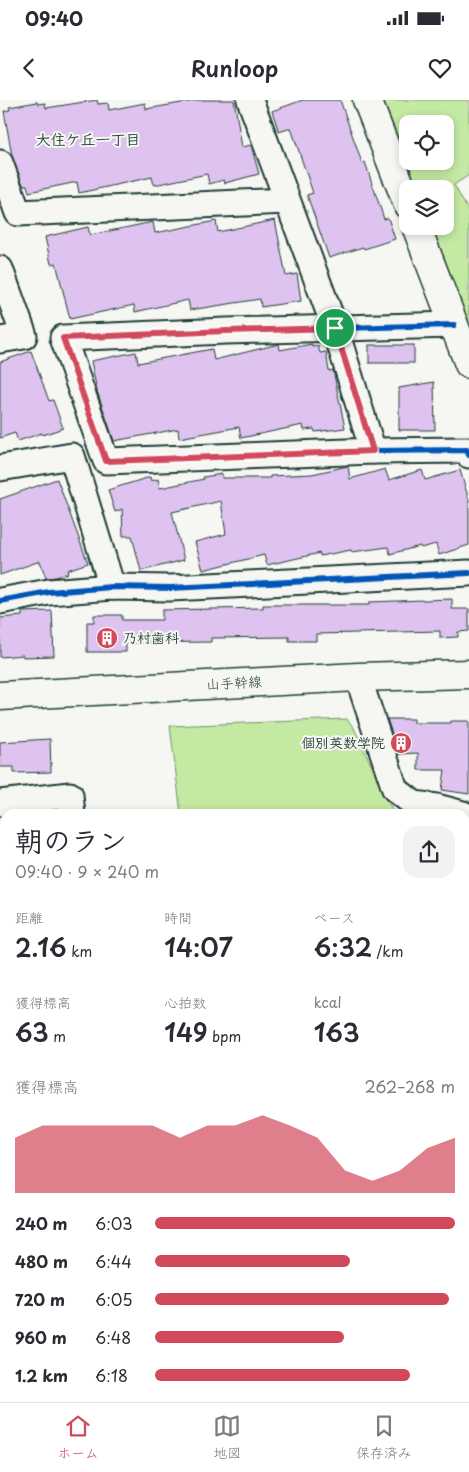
<!DOCTYPE html>
<html lang="ja">
<meta charset="utf-8">
<style>
:root{--surface:#fff;--page:#f2f2f3;--text:#2b2b33;--muted:#7c7c81;--line:#e1e1e2;--accent:#d1495b}
body{margin:0;font-family:"Playpen Sans","Klee One",sans-serif;background:var(--page);color:var(--text);height:100vh;display:flex;flex-direction:column;font-size:19px;white-space:nowrap}
*{box-sizing:border-box;margin:0}
p{font-size:16px;color:var(--muted)}
.icon{flex:none;width:28px;height:28px;fill:none;stroke:currentColor;stroke-width:2;stroke-linecap:round;stroke-linejoin:round}
.map{position:relative;flex:1;overflow:hidden}
.details{position:absolute;left:0px;top:709px;width:470px;height:594px;display:flex;flex-direction:column;background:var(--surface);border-radius:15px 15px 0 0;box-shadow:0 2px 8px #0003}
.details>*{flex:none}
.buttons{position:absolute;left:399px;top:15px;display:grid;gap:10px}
.buttons a{display:grid;place-items:center;width:55px;height:55px;border-radius:10px;background:var(--surface);box-shadow:0 2px 8px #0003;font-size:25px}
.pin{position:absolute;display:grid;place-items:center;width:42px;height:42px;color:#fff;margin:-21px;border:2px solid #fff;border-radius:50%;box-shadow:0 1px 5px #0007}
.round{display:grid;place-items:center;flex:none;width:52px;height:52px;border-radius:15px;background:var(--page)}
.headline{display:flex;align-items:center;justify-content:space-between;height:85px;padding:0 15px}
h1{font-size:28px;font-weight:600;line-height:38px}
.figures{display:grid;grid-template-columns:repeat(3,1fr);gap:8px;height:85px;padding:5px 15px}
.figures div{display:grid;align-content:center}
.figures b{font-size:25px;font-weight:600}
.figures small{font-size:14px;font-weight:400}
.figures p{font-size:14px}
.chart{height:140px;padding:10px 15px}
.chart p{display:flex;justify-content:space-between}
.chart svg{width:100%;height:90px;margin-top:5px;fill:var(--accent);opacity:.7}
ul{padding:0 15px;list-style:none;font-size:16px}
li{display:grid;grid-template-columns:80px 60px 1fr;align-items:center;height:38px}
li i{height:12px;border-radius:6px;background:var(--accent)}
.status{display:flex;justify-content:space-between;align-items:center;height:35px;padding:0 25px;background:var(--surface);direction:ltr}
.status svg{height:14px;fill:currentColor}
header{display:flex;justify-content:space-between;align-items:center;height:65px;padding:0 15px;background:var(--surface);font-size:22px;font-weight:600}
.tabs{display:flex;justify-content:space-around;align-items:center;height:70px;border-top:1px solid var(--line);background:var(--surface);font-size:14px;color:var(--muted)}
.tabs a{display:grid;justify-items:center;gap:2px}
.tabs .on{color:var(--accent)}
.map>svg:first-child{display:block}
.green{fill:#c4e9a3;stroke:#72936c;fill-rule:evenodd}
.lines{fill:none;stroke-linecap:round;stroke-linejoin:round}
.stream{stroke:#598f9c;stroke-width:6}
.building{fill:#dec2f0;stroke:#1f3d34}
.street-casing{stroke:#1f3d34;stroke-width:29}
.secondary-casing{stroke:#1f3d34;stroke-width:31}
.street{stroke:#f6f6f2;stroke-width:25}
.secondary{stroke:#f6f6f2;stroke-width:28}
.cycleway-casing{stroke:#f6f6f2;stroke-width:9}
.cycleway{stroke:#0057b8;stroke-width:6}
.route-casing{stroke:#fff;stroke-width:10}
.route{stroke:#d1495b;stroke-width:6}
.labels{text-anchor:middle;stroke-width:4;stroke-linejoin:round;paint-order:stroke}
.poi-label{font-size:14px;font-weight:bold;fill:#1f3d34;stroke:#f6f6f2;text-anchor:start}
.street-label{font-size:14px;fill:#1f3d34;stroke:#f6f6f2}
.neighbourhood-label{font-size:15px;font-weight:bold;fill:#1f3d34;stroke:#f6f6f2}
</style>
<div class="status"><b>09:40</b><svg viewBox="0 0 49 12"><path d="M0 12V9h3v3zM5 12V6h3v6zM10 12V3h3v9zM15 12V0h3v12zM26 1h20v11H26zM47 4h2v5h-2z"/></svg></div>
<header><svg class="icon" aria-label="back" viewBox="0 0 24 24"><path d="M15 5l-7 7 7 7"/></svg>Runloop<svg class="icon" aria-label="heart" viewBox="0 0 24 24"><path d="M12 20l-8-8c-3-5 5-10 8-4 3-6 11-1 8 4z"/></svg></header>
<div class="map">
<svg width="469" height="1302" viewBox="0 0 469 1302">
<rect width="100%" height="100%" fill="#f6f6f2"/>
<filter id="ink" filterUnits="userSpaceOnUse"><feTurbulence type="fractalNoise" baseFrequency=".02" numOctaves="2"/><feDisplacementMap in="SourceGraphic" scale="10" xChannelSelector="R" yChannelSelector="G"/><feConvolveMatrix kernelMatrix="1 2 1 2 8 2 1 2 1" color-interpolation-filters="sRGB"/></filter>
<g filter="url(#ink)">
<g class="green">
<path d="M383,0H469V75L454,85L469,112V223L432,126H445V89H418ZM408,24H445V61H408Z"/>
<polygon points="347,619 354,628 394,714 181,714 170,626"/>
</g>
<g class="lines">
<g class="stream">
<polyline points="465,774 469,775"/>
<polyline points="0,1242 5,1239"/>
</g>
</g>
<g class="building">
<polygon points="97,0 98,4 108,3 109,10 145,3 146,9 199,0 234,0 242,47 251,45 259,74 225,83 224,80 209,84 207,74 154,85 152,77 79,93 77,82 29,92 27,85 23,85 12,56 4,11 10,10 9,7 37,2 38,4 45,3 46,8"/>
<polygon points="303,0 340,0 362,63 365,62 384,119 388,118 395,139 364,149 363,147 329,158 307,95 313,93 291,28 279,32 272,11"/>
<polygon points="275,120 286,176 297,174 301,201 261,207 260,199 190,210 188,200 135,212 134,205 70,219 56,163 51,164 45,137 88,127 90,135 153,122 155,133 216,121 218,132"/>
<polygon points="279,244 280,250 312,244 312,247 318,246 320,253 326,252 329,271 333,270 345,328 315,332 314,329 304,330 303,325 241,338 239,327 179,338 178,329 114,341 97,291 91,261 136,252 138,263 212,249 214,260"/>
<rect x="369" y="245" width="45" height="18"/>
<polygon points="31,251 49,301 53,300 63,328 43,335 42,333 18,341 15,333 0,338 0,262"/>
<polygon points="434,282 435,330 399,330 399,288"/>
<polygon points="348,366 350,379 385,369 389,380 422,370 425,380 460,370 469,400 469,445 439,455 436,444 421,448 420,446 390,454 388,447 352,452 351,450 320,456 320,453 267,465 264,455 203,470 195,442 226,434 221,401 172,412 184,460 141,471 132,436 123,436 122,409 115,412 108,390 150,377 151,381 158,379 160,388 204,379 203,377 222,374 222,378 270,378 270,376 312,374"/>
<polygon points="57,379 88,463 67,470 68,473 56,477 46,478 40,461 0,475 0,399"/>
<polygon points="452,499 452,509 469,509 469,531 458,532 458,537 440,538 440,531 316,534 316,541 289,541 289,537 211,538 211,542 126,543 126,552 87,552 87,522 94,522 94,515 122,515 122,520 162,520 162,510 263,508 263,505 369,505 369,502"/>
<polygon points="52,511 54,556 23,557 23,555 0,557 0,518 22,516 22,512"/>
<polygon points="387,619 414,619 414,623 451,623 451,621 469,621 469,694 442,690 445,670 418,670 418,653 399,654"/>
<polygon points="50,639 51,672 14,673 14,667 0,667 0,642"/>
</g>
<g class="lines">
<g class="street-casing">
<g id="street">
<polyline points="250,0 335,228 373,351"/>
<polyline points="0,63 18,113 287,101"/>
<polyline points="0,169 24,236 0,240"/>
<polyline points="454,225 226,231 63,238 106,361 373,351 467,350 469,355"/>
<polyline points="0,368 72,356 112,487"/>
<polyline points="0,501 49,492 112,487 170,488 469,473"/>
<polyline points="358,577 395,689 414,704 437,707 463,714"/>
<polyline points="0,703 70,695 72,714"/>
<polyline points="0,828 5,827"/>
<polyline points="0,956 5,955"/>
<polyline points="465,989 469,986"/>
<polyline points="465,1020 469,1020"/>
<polyline points="0,1082 5,1081"/>
<polyline points="0,1187 5,1191"/>
<polyline points="135,1298 142,1302"/>
<polyline points="439,1298 445,1302"/>
<polyline points="196,1302 198,1298"/>
<polyline points="355,1302 358,1298"/>
</g>
</g>
<g class="secondary-casing">
<g id="secondary">
<polyline points="367,0 408,105"/>
<polyline points="416,126 469,264"/>
<polyline points="0,596 358,577 469,574"/>
</g>
</g>
<use href="#street" class="street"/>
<use href="#secondary" class="secondary"/>
<g class="cycleway-casing">
<g id="cycleway">
<polyline points="454,225 226,231 63,238 106,361 373,351 467,350 469,355"/>
<polyline points="0,501 49,492 112,487 170,488 469,473"/>
</g>
</g>
<use href="#cycleway" class="cycleway"/>
</g>
</g>
<g class="lines" filter="url(#ink)">
<g class="route-casing">
<polygon id="route" points="335,228 373,351 106,361 63,238 226,231"/>
</g>
<use href="#route" class="route"/>
</g>
<defs>
<g id="building-disc" transform="scale(1.125)"><circle r="9.5" fill="#d1495b" stroke="#f6f6f2"/><path d="M-4-6H4V6H1V3H-1V6H-4ZM-2.5-4.3h1.7v1.8h-1.7ZM.8-4.3h1.7v1.8H.8ZM-2.5-1h1.7V.8h-1.7ZM.8-1h1.7V.8H.8Z" fill="#fff"/></g>
</defs>
<g fill-rule="evenodd">
<use href="#building-disc" x="107" y="538"/>
<use href="#building-disc" x="401" y="643"/>
</g>
<g class="labels">
<g class="poi-label">
<text x="123" y="543">乃村歯科</text>
<text x="385" y="648" text-anchor="end">個別英数学院</text>
</g>
<g class="street-label">
<text transform="translate(234 583) rotate(-3)" y="5">山手幹線</text>
</g>
<g class="neighbourhood-label">
<text x="88" y="45">大住ケ丘一丁目</text>
</g>
</g>
</svg>
<div class="buttons">
<a><svg class="icon" aria-label="locate" viewBox="0 0 24 24"><circle cx="12" cy="12" r="6"/><path d="M12 2v4M12 18v4M2 12h4M18 12h4"/></svg></a>
<a><svg class="icon" aria-label="layers" viewBox="0 0 24 24"><path d="M12 4l9 5-9 5-9-5zM3 14l9 5 9-5"/></svg></a>
</div>
<div class="pin" style="left:335px;top:228px;background:#1e9e55"><svg class="icon" aria-label="arrive" viewBox="0 0 24 24"><path d="M6 21V4h12l-3 4 3 4H6"/></svg></div>
<section class="details">
<div class="headline"><div><h1>朝のラン</h1><p>09:40 · 9 × 240 m</p></div><a class="round"><svg class="icon" aria-label="share" viewBox="0 0 24 24"><path d="M12 15V3M7 8l5-5 5 5M5 13v7h14v-7"/></svg></a></div>
<div class="figures">
<div><p>距離</p><b>2.16<small> km</small></b></div>
<div><p>時間</p><b>14:07</b></div>
<div><p>ペース</p><b>6:32<small> /km</small></b></div>
</div>
<div class="figures">
<div><p>獲得標高</p><b>63<small> m</small></b></div>
<div><p>心拍数</p><b>149<small> bpm</small></b></div>
<div><p>kcal</p><b>163</b></div>
</div>
<div class="chart"><p><span>獲得標高</span>262–268 m</p>
<svg viewBox="0 0 160 44" preserveAspectRatio="none"><path d="M0 44V17L10 11L20 11L30 11L40 11L50 11L60 17L70 11L80 11L90 6L100 11L110 17L120 33L130 38L140 33L150 22L160 17V44z"/></svg>
</div>
<ul>
<li><b>240 m</b>6:03<i style="width:100%"></i></li>
<li><b>480 m</b>6:44<i style="width:65%"></i></li>
<li><b>720 m</b>6:05<i style="width:98%"></i></li>
<li><b>960 m</b>6:48<i style="width:63%"></i></li>
<li><b>1.2 km</b>6:18<i style="width:85%"></i></li>
</ul>
</section>
</div>
<nav class="tabs">
<a class="on"><svg class="icon" aria-label="home" viewBox="0 0 24 24"><path d="M3 11l9-7 9 7M6 9v11h12V9"/></svg>ホーム</a>
<a><svg class="icon" aria-label="map" viewBox="0 0 24 24"><path d="M3 6l6-2 6 2 6-2v14l-6 2-6-2-6 2zM9 4v14M15 6v14"/></svg>地図</a>
<a><svg class="icon" aria-label="saved" viewBox="0 0 24 24"><path d="M7 4h10v16l-5-4-5 4z"/></svg>保存済み</a>
</nav>
